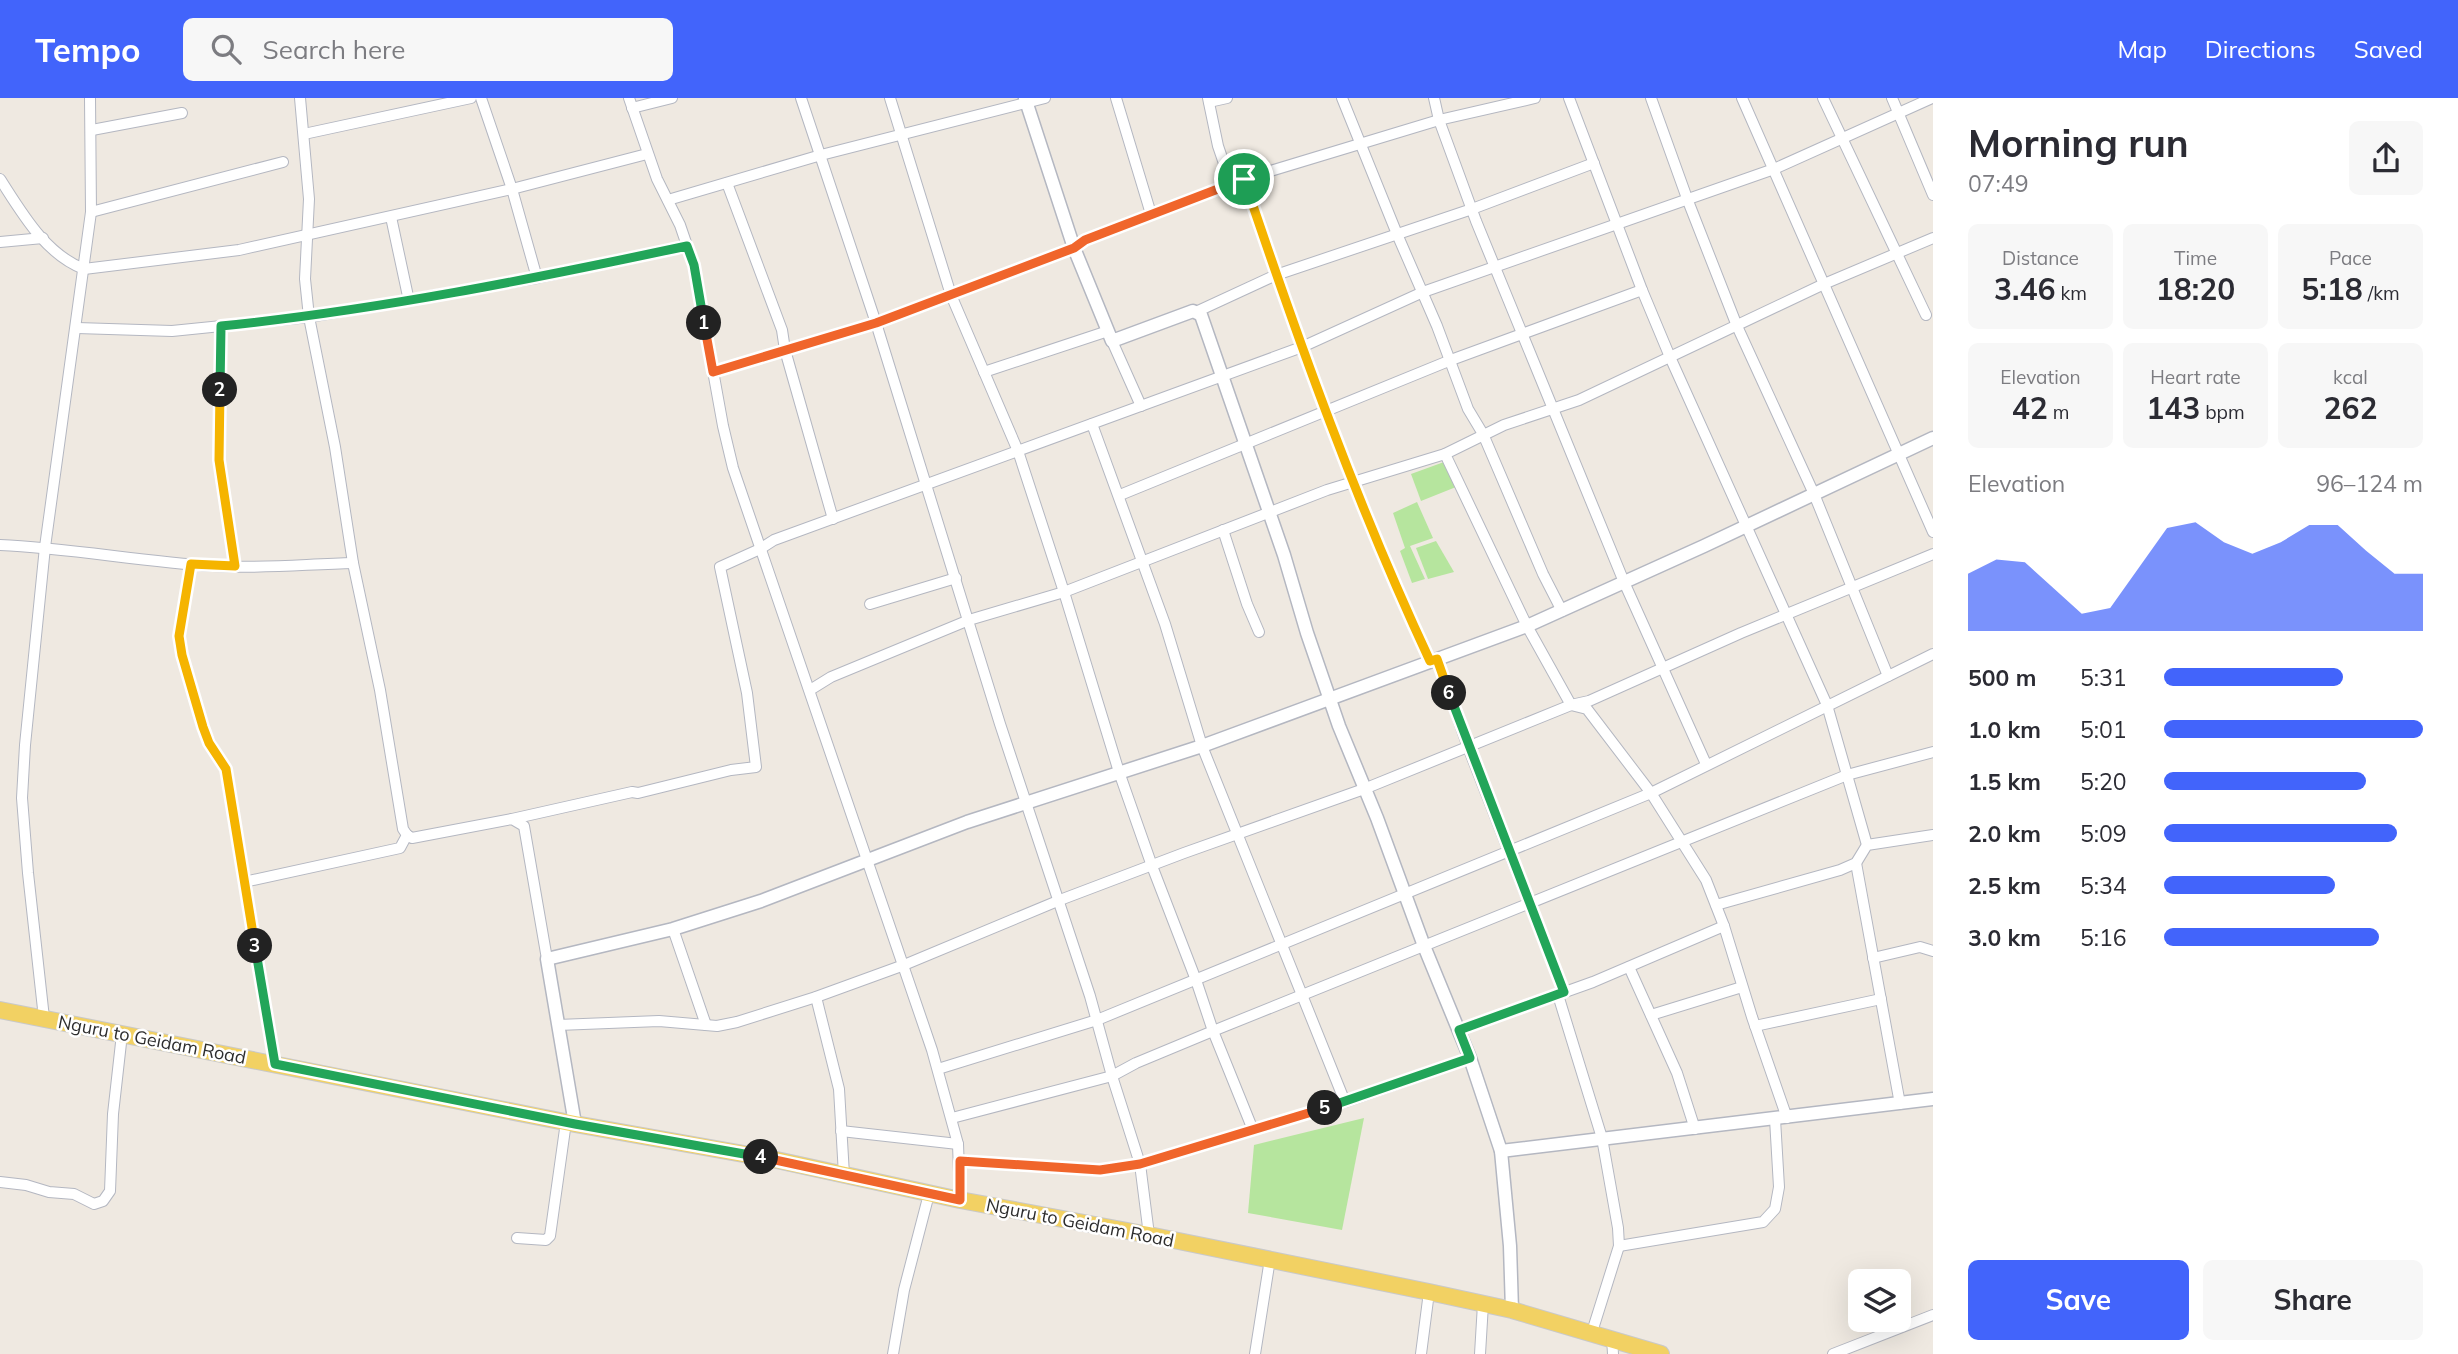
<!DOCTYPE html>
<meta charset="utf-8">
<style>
:root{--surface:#fff;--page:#f7f7f7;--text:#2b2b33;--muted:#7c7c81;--accent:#4264fb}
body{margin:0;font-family:Mulish,sans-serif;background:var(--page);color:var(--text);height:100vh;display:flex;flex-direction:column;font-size:26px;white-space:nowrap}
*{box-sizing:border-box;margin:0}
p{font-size:23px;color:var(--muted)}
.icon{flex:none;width:38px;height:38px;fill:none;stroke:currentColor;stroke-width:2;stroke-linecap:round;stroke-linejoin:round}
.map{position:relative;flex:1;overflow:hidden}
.sheet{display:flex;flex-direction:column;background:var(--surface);width:525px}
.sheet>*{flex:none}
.controls{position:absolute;left:1848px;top:1171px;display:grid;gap:14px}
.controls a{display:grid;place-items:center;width:63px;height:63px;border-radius:10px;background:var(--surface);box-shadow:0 7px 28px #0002;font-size:35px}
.pin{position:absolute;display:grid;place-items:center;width:60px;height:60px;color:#fff;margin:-30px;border:4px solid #fff;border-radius:50%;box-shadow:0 2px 7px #0007}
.km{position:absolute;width:35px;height:35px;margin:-18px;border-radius:50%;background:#222;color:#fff;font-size:19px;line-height:35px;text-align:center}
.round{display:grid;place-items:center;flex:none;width:74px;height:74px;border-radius:10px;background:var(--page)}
.overview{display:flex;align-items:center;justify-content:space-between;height:119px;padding:0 35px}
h1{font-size:38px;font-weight:700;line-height:52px}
.stats{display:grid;grid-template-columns:repeat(3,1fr);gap:10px;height:119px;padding:7px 35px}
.stats div{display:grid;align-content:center;border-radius:10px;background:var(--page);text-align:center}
.stats b{font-size:30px;font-weight:700}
.stats small{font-size:19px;font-weight:400}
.stats p{font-size:19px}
.chart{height:196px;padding:14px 35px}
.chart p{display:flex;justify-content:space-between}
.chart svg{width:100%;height:126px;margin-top:7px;fill:var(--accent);opacity:.7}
.primary-button{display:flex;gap:14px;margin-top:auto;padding:14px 35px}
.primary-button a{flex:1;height:80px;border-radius:10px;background:var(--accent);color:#fff;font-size:28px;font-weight:700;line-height:80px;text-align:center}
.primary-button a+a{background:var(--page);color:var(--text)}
ul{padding:0 35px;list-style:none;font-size:23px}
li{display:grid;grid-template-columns:112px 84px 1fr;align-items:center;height:52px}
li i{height:18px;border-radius:9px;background:var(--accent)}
header{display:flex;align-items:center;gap:42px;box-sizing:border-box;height:98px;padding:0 35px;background:var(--accent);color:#fff}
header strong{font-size:33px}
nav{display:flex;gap:38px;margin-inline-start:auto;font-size:24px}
.search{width:490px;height:63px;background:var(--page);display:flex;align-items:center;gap:18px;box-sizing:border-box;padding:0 24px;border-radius:10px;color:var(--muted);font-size:26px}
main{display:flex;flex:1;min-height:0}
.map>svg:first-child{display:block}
.green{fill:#b6e59e}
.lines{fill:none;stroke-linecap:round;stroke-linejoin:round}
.minor-casing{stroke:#b4b7c1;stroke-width:12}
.tertiary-casing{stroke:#b4b7c1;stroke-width:15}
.primary-casing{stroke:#c9c9c9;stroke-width:18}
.minor{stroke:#fff;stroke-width:10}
.tertiary{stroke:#fff;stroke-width:12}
.primary{stroke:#f2d163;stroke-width:16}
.split-1-casing{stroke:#fff;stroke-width:14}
.split-2-casing{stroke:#fff;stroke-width:14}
.split-3-casing{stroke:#fff;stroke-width:14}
.split-4-casing{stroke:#fff;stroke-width:14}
.split-5-casing{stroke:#fff;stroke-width:14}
.split-6-casing{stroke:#fff;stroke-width:14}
.split-7-casing{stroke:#fff;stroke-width:14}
.split-1{stroke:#f0652b;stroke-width:9}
.split-2{stroke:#22a559;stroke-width:9}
.split-3{stroke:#f5b400;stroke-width:9}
.split-4{stroke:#22a559;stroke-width:9}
.split-5{stroke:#f0652b;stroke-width:9}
.split-6{stroke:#22a559;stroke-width:9}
.split-7{stroke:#f5b400;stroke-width:9}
.labels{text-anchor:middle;stroke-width:5;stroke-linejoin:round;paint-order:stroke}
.street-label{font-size:18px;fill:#2e2e2e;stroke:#fff}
</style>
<header>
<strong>Tempo</strong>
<div class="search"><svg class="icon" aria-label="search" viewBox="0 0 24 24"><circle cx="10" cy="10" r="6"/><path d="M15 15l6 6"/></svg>Search here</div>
<nav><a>Map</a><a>Directions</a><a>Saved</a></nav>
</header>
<main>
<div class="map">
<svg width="1933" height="1256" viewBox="0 0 1933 1256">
<rect width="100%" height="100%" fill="#efe9e1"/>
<g class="green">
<polygon points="1444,364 1456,389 1421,403 1411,376"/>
<polygon points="1417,404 1433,440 1410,448 1425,481 1412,485 1400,453 1405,450 1393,415"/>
<polygon points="1436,443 1454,474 1428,481 1416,450"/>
<polygon points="1364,1020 1342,1132 1248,1115 1254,1047"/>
</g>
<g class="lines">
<g class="minor-casing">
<g id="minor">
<polyline points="300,0 309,101 305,181 309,219 335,349 353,465 380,592 403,731 407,737"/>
<polyline points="481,0 512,91 537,180"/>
<polyline points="629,0 657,81 680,127 694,168 723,328 733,370 932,952 958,1046 960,1102"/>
<polyline points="801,0 876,225 1000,626 1090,898 1112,978 1140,1066 1149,1137"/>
<polyline points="890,0 951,197 1018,353 1064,494 1119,674 1152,768 1196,882 1213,933 1253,1032"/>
<polyline points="1116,0 1151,116"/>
<polyline points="1208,0 1218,48 1231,86"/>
<polyline points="1342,0 1397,136 1437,228 1468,311 1483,336 1543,476 1562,513"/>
<polyline points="1434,0 1439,22 1476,123 1624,484 1706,666"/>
<polyline points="1569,0 1642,192 1670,259 1827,607 1867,747"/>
<polyline points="1651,0 1688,103 1737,228 1814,396 1888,578"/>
<polyline points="1742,0 1933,434"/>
<polyline points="1823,0 1926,217"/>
<polyline points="1892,0 1933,97"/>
<polyline points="1209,4 1227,0"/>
<polyline points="632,10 672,0"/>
<polyline points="92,32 182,15"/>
<polyline points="304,36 471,0"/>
<path d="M0,81C22,115 45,156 84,171L239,152L512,91L647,56"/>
<path d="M1244,81C1299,245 1357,407 1430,563"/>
<polyline points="727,85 782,232 785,252 833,421"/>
<polyline points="668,102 821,57 1045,0"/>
<polyline points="91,114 283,64"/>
<polyline points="391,119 409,203"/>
<polyline points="0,144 43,140"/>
<polyline points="1198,213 1276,177 1472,111 1594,65"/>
<polyline points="221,228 219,362 235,468"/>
<polyline points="77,230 172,233 309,219 537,180 687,148"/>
<polyline points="1112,243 1141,308"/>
<polyline points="713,274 876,225 1074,150 1085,142 1244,81 1439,22 1535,0"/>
<polyline points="984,274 1108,233"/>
<polyline points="1092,326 1165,526 1202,648 1345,1004"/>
<polyline points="1445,356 1527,528 1571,607 1587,611 1651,695 1706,782 1724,828 1752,919 1787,1020"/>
<polyline points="1120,397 1451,262 1642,192"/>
<polyline points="1223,432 1247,506 1259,534"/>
<path d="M0,447C71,450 142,464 213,468C259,471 307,466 353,465"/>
<polyline points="191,466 179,538 182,557 203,629 210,645 226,672 275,966"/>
<polyline points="870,506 956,480"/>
<polyline points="1437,561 1468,649 1564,894"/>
<polyline points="810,592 831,579 969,522 1064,494 1327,392 1445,356 1504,327 1579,302 1824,186 1933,140"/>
<polyline points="512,721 632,694 638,695 731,672 756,669 747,595 720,469 760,451 774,442 1302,249 1423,194 1774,71 1932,0"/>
<polyline points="407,737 412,740 512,721 524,728 547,861"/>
<polyline points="1856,765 1900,1006"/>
<polyline points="244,784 400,750 407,737"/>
<polyline points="1716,807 1840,772 1856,765 1867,747 1933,737"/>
<polyline points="673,831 706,927"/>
<polyline points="1873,860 1920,849 1933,853"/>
<polyline points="1629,869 1677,975 1695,1031"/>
<polyline points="1558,897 1602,1040 1618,1130 1619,1148 1592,1234"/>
<polyline points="816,899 839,991 844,1077"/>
<polyline points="1651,917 1742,889"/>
<polyline points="44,920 28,775 22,700 25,647 45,449 91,114 90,0"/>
<polyline points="558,927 659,923 717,928 737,924 816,899 904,867 1060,802 1184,755 1364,691 1571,607 1589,603 1741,535 1933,456"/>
<polyline points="1755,928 1881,901"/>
<polyline points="1459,932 1593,884 1724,828"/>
<polyline points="938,971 1097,922 1651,695 1933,556"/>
<polyline points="952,1020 1112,978 1136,965 1213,933 1847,677 1933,654"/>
<polyline points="841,1033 958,1046"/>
<polyline points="960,1063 1100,1072 1140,1066 1345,1004 1470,960"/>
<polyline points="0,1084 26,1087 49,1094 74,1096 94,1106 103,1103 110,1093 113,1016 122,936"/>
<polyline points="517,1140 546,1142 550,1138 566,1024"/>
<polyline points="1619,1148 1763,1124 1775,1111 1779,1089 1775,1021"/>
<polyline points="1612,1240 1613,1256"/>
<polyline points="893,1256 904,1192 929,1096"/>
<polyline points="1255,1256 1270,1161"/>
<polyline points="1421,1256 1429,1194"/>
<polyline points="1480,1256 1483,1206"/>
<polyline points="1833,1256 1933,1217"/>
</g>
</g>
<g class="tertiary-casing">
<g id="tertiary">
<polyline points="1025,0 1074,150 1112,243 1193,213 1201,217 1284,457 1307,535 1339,628 1377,720 1424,848 1470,960 1501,1053 1510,1148 1512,1212"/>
<polyline points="575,1026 547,861 673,831 761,803 967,724 1202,648 1527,528 1704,448 1933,340"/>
<polyline points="1501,1053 1933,1001"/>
</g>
</g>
<g class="primary-casing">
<polyline id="primary" points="0,912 575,1026 772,1061 960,1102 1149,1137 1429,1194 1512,1212 1661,1256"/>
</g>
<use href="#minor" class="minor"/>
<use href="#tertiary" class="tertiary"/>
<use href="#primary" class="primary"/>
</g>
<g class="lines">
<g class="split-1-casing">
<polyline id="split-1" points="704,225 713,274 876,225 1074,150 1085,142 1244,81"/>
</g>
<g class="split-2-casing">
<path id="split-2" d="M220,292L221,228C378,212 532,181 687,148L694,167L704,225"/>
</g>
<g class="split-3-casing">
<polyline id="split-3" points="220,292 219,362 235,468 191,466 179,538 182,557 203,629 209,645 226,671 255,848"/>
</g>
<g class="split-4-casing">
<polyline id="split-4" points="255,848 275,966 575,1026 761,1059"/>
</g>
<g class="split-5-casing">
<polyline id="split-5" points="761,1059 960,1102 960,1063 1100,1072 1140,1066 1325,1010"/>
</g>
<g class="split-6-casing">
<polyline id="split-6" points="1325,1010 1470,960 1459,932 1564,894 1449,595"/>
</g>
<g class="split-7-casing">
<path id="split-7" d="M1244,81C1299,245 1357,407 1430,563L1437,561L1449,595"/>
</g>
<use href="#split-1" class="split-1"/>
<use href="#split-2" class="split-2"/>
<use href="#split-3" class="split-3"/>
<use href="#split-4" class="split-4"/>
<use href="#split-5" class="split-5"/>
<use href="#split-6" class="split-6"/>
<use href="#split-7" class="split-7"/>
</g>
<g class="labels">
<g class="street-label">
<text transform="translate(152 942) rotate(11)" y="6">Nguru to Geidam Road</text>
<text transform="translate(1080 1125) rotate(11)" y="6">Nguru to Geidam Road</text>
</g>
</g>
</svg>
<div class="controls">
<a><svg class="icon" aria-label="layers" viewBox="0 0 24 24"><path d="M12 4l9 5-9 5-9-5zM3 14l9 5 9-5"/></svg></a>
</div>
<div class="pin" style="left:1244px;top:81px;background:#1e9e55"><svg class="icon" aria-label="arrive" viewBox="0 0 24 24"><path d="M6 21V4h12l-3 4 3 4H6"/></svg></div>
<b class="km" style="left:704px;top:225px">1</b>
<b class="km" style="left:220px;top:292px">2</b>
<b class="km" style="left:255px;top:848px">3</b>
<b class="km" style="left:761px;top:1059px">4</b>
<b class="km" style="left:1325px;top:1010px">5</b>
<b class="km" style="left:1449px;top:595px">6</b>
</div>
<section class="sheet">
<div class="overview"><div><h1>Morning run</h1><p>07:49</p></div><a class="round"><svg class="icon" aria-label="share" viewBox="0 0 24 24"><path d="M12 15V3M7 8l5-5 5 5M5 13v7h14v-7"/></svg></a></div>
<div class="stats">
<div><p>Distance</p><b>3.46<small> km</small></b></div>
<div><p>Time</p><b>18:20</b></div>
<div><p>Pace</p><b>5:18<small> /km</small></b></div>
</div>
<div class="stats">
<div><p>Elevation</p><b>42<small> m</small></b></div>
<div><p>Heart rate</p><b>143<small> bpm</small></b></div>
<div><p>kcal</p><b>262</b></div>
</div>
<div class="chart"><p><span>Elevation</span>96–124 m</p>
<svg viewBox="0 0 160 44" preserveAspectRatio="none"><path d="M0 44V24L10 19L20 20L30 29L40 38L50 36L60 22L70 8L80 6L90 13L100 17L110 13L120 7L130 7L140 16L150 24L160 24V44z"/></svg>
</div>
<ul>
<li><b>500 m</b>5:31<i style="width:69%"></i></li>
<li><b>1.0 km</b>5:01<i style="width:100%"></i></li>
<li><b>1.5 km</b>5:20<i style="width:78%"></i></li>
<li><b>2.0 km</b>5:09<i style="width:90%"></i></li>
<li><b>2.5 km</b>5:34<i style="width:66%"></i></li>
<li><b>3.0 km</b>5:16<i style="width:83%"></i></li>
</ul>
<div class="primary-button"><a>Save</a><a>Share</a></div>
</section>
</main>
